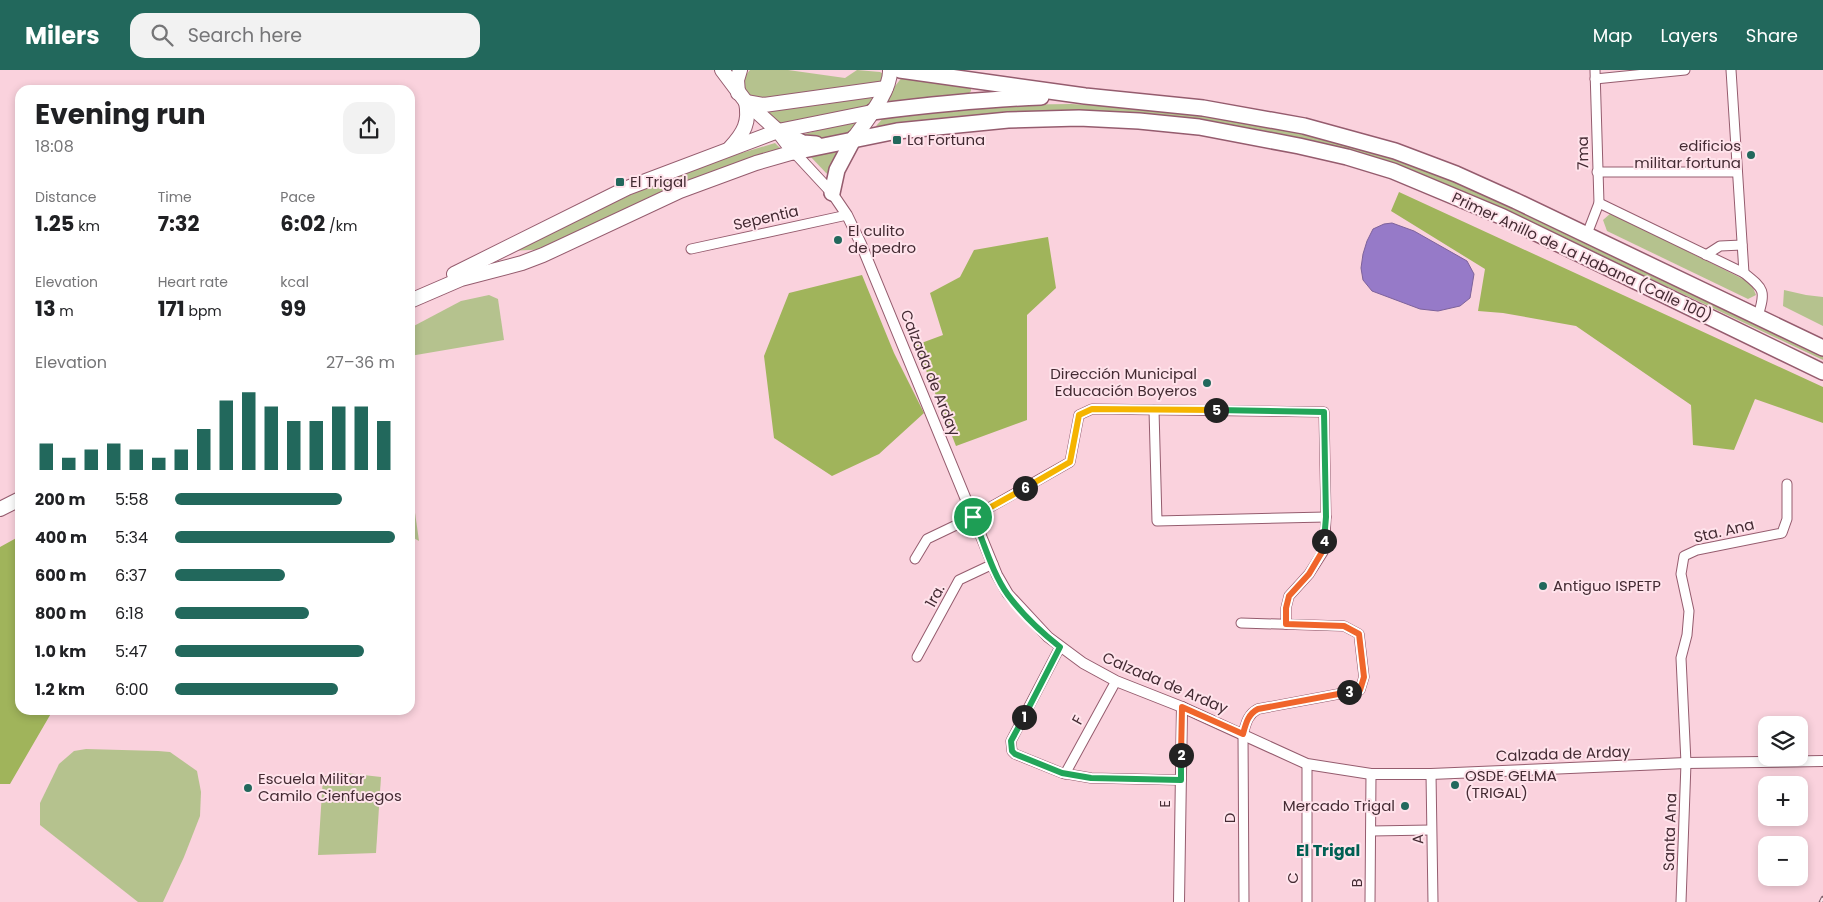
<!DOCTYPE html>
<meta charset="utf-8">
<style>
:root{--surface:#fff;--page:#f2f2f2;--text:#202124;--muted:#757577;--accent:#22685c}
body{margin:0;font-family:Poppins,sans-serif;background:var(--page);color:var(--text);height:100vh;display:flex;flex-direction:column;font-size:19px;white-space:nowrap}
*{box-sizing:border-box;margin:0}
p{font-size:16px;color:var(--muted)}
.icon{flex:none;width:28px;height:28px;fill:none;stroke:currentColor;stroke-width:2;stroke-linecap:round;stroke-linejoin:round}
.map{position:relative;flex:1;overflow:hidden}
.details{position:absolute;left:15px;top:15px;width:400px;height:630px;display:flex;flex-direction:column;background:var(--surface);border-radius:15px;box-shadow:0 2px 8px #0003}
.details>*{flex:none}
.fabs{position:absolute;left:1758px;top:646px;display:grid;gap:10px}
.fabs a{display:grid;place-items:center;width:50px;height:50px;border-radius:10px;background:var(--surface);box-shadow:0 2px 8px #0003;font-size:25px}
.pin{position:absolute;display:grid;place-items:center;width:42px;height:42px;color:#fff;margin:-21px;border:2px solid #fff;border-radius:50%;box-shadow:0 1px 5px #0007}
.km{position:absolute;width:25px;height:25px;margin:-12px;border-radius:50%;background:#222;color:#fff;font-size:14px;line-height:25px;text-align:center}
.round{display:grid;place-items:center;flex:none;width:52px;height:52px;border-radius:15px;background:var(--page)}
.headline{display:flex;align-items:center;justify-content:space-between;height:85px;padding:0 20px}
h1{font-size:28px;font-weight:700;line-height:38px}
.metrics{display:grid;grid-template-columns:repeat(3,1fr);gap:8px;height:85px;padding:5px 20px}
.metrics div{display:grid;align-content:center}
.metrics b{font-size:21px;font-weight:700}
.metrics small{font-size:14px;font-weight:400}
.metrics p{font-size:14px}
.chart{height:140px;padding:10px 20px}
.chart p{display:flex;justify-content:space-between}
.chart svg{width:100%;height:90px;margin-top:5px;stroke:var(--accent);stroke-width:6}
ul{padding:0 20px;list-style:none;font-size:16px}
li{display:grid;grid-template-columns:80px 60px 1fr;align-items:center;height:38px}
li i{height:12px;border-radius:6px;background:var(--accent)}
header{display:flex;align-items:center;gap:30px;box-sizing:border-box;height:70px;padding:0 25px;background:var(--accent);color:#fff}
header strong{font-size:24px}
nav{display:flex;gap:28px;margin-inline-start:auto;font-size:18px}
.search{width:350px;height:45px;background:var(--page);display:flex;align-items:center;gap:12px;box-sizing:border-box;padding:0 18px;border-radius:15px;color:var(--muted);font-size:19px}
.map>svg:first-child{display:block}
.green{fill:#b5c28e}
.forest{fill:#a0b45b}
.water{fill:#967ac8;stroke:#7d629b}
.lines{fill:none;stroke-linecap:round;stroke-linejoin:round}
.minor-casing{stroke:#955c6e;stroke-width:11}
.tertiary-casing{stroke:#955c6e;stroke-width:12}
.trunk-casing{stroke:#955c6e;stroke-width:16}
.motorway-casing{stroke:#955c6e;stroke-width:18}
.minor{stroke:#fff;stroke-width:9}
.tertiary{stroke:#fff;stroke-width:10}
.trunk{stroke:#fff;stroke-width:14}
.motorway{stroke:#fff;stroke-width:15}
.rail-casing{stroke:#7a5d66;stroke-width:4.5}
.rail{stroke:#ffe3eb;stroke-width:2.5;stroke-dasharray:8;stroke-linecap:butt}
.split-1-casing{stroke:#fff;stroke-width:10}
.split-2-casing{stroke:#fff;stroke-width:10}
.split-3-casing{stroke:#fff;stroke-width:10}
.split-4-casing{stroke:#fff;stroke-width:10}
.split-5-casing{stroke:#fff;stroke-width:10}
.split-6-casing{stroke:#fff;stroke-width:10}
.split-7-casing{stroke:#fff;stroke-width:10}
.split-1{stroke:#22a559;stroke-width:6}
.split-2{stroke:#22a559;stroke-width:6}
.split-3{stroke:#f0652b;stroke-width:6}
.split-4{stroke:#f0652b;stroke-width:6}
.split-5{stroke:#22a559;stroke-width:6}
.split-6{stroke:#f5b400;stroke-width:6}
.split-7{stroke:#f5b400;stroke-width:6}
.poi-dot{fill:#22685c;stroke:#ffe3eb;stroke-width:2}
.labels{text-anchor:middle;stroke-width:4;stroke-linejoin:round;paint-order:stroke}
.poi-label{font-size:15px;fill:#442b33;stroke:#ffe3eb;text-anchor:start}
.street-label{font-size:15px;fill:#442b33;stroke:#ffe3eb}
.neighbourhood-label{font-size:16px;font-weight:bold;fill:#006053;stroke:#ffe3eb}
</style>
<header>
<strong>Milers</strong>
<div class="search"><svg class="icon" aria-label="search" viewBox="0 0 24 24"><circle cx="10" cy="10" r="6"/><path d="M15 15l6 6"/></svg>Search here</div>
<nav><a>Map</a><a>Layers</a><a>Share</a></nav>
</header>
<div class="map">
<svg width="1823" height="832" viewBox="0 0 1823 832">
<rect width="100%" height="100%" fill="#fad2dd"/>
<g class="green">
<path d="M750,0H788L845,8L857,0L880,2L885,5L884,14L769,31C750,28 733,19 750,0Z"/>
<polygon points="903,6 971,17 971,21 967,26 885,34 888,25"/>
<polygon points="875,25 871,38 785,58 765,41"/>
<path d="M1071,34C1172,39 1274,51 1372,82C1456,108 1537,146 1616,184C1685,217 1754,250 1823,283V290L1600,185L1436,112L1199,51L882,57L876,56L885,46L1006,35Z"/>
<polygon points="855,51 858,52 852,62 822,70 797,66"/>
<polygon points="775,73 784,82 548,179 510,181 656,113 705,94"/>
<polygon points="847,75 828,105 809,85"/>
<polygon points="1611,143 1751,213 1756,225 1748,229 1607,161 1603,150"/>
<polygon points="1784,220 1806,225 1823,227 1823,256 1783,236"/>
<polygon points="489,225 498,229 504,270 410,286 410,258 461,231"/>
<polygon points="410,407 419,471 410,466"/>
<polygon points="86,679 158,681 170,682 197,701 201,722 200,746 184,787 163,832 138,832 40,755 40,733 59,694 74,681"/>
<polygon points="337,702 381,707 376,783 318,785 323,707"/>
</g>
<g class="forest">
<polygon points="1399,122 1823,317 1823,353 1755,329 1734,380 1693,375 1691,335 1576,256 1503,243 1478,241 1485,199 1391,141"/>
<polygon points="1048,167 1056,218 1027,245 1027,350 956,376 916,275 943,265 930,223 960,207 974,180"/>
<polygon points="862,205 894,283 924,343 879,384 832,406 774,368 764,286 789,223"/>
<polygon points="20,466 20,640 53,640 10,714 0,714 0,477"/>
</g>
<polygon class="water" points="1392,153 1414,161 1467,191 1474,204 1470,228 1460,236 1438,241 1420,239 1372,221 1363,210 1361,198 1363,184 1367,171 1373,159 1384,154"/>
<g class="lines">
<g class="minor-casing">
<g id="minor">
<polyline points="1731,0 1744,203"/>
<polyline points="1595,9 1685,0"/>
<polyline points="1597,102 1737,102"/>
<path d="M1599,133L1744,203C1764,219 1766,220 1758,246"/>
<polyline points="1587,164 1599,133 1595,0"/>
<polyline points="691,179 847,145"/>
<polyline points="1706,185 1720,176 1742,175"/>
<polyline points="1154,340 1157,451 1326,447"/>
<polyline points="915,489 927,469 973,447 1070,392 1079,345 1092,339 1324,342 1326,447 1325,467 1323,482 1309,504 1289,526 1286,538 1286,554"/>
<path d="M1241,553L1344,556L1359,564L1364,607L1360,620L1258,639C1248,644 1246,653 1243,664L1244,832"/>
<polyline points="1060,577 1011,671 1012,681 1015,684 1062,703 1091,708 1181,710"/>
<polyline points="917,587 959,510 993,494"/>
<polyline points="1307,694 1307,832"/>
<polyline points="1065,704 1116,611"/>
<polyline points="1431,704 1433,832"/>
<polyline points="1371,761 1431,760"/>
<polyline points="1370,832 1371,704"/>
<polyline points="1681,832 1686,693 1681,588 1687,565 1689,541 1681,504 1684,486 1697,480 1782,463 1787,449 1787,414"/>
</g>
</g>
<g class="tertiary-casing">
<g id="tertiary">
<polyline points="794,82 832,123 847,145 861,174 997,505 1008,524 1048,567 1083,593 1116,611 1182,637 1307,694 1371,704 1431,704 1686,693 1823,691"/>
<polyline points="1179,832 1182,637"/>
</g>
</g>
<g class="trunk-casing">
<g id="trunk">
<polyline points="738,23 737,10 740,0"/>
<polyline points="746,32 764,35 886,18"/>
<path d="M854,68C866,51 891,21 890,0"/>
<path d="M730,78C744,63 750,52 746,32"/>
<polyline points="454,204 627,118 778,61 872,42"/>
<polyline points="410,231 461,209 522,193 543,185 680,121 756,93 794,82 778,61 746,32 722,0"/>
<polyline points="0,439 20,429"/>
</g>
</g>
<g class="motorway-casing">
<g id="motorway">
<polyline points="900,0 1085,26 1203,38 1304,56 1395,81 1456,104 1516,131 1823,278"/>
<path d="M872,42C928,35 984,29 1041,27"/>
<polyline points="778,61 803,73 816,74"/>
<polyline points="794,82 897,61 1008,50 1079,48 1139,51 1199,57 1299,76 1347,87 1393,101 1503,147 1823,302"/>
<polyline points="832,123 837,100 854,68"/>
</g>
</g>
<use href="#minor" class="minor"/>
<use href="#tertiary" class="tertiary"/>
<use href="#trunk" class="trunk"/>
<use href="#motorway" class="motorway"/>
<g class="rail-casing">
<polyline id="rail" points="1821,832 1823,828"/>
</g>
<use href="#rail" class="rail"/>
</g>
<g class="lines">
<g class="split-1-casing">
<path id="split-1" d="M973,447C984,472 992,503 1008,525C1022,544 1041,562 1060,577L1024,647"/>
</g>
<g class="split-2-casing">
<polyline id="split-2" points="1024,647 1011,671 1012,681 1015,684 1062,703 1091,708 1181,710 1181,685"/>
</g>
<g class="split-3-casing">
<path id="split-3" d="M1181,685L1182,637L1243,664C1246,653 1248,644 1258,639L1349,622"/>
</g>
<g class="split-4-casing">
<polyline id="split-4" points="1324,471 1322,482 1309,504 1289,526 1286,538 1286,554 1344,556 1359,564 1364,607 1360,620 1349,622"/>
</g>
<g class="split-5-casing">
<polyline id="split-5" points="1216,340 1324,342 1326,447 1324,471"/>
</g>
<g class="split-6-casing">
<polyline id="split-6" points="1025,418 1070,392 1079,345 1092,339 1216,340"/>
</g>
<g class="split-7-casing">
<polyline id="split-7" points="973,447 1025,418"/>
</g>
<use href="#split-1" class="split-1"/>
<use href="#split-2" class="split-2"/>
<use href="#split-3" class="split-3"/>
<use href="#split-4" class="split-4"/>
<use href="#split-5" class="split-5"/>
<use href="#split-6" class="split-6"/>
<use href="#split-7" class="split-7"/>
</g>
<g class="poi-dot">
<rect x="892" y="65" width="10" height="10" rx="2.5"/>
<circle cx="1751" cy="85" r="5"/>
<rect x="615" y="107" width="10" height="10" rx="2.5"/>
<circle cx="838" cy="170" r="5"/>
<circle cx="1207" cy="313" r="5"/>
<circle cx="1543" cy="516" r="5"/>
<circle cx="1455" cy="715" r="5"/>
<circle cx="248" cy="718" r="5"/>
<circle cx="1405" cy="736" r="5"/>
</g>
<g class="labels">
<g class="poi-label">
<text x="907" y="75">La Fortuna</text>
<text x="1741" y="81" text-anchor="end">edificios<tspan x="1741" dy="17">militar fortuna</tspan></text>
<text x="630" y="117">El Trigal</text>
<text x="848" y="166">El culito<tspan x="848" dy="17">de pedro</tspan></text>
<text x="1197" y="309" text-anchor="end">Dirección Municipal<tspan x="1197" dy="17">Educación Boyeros</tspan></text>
<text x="1553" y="521">Antiguo ISPETP</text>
<text x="1465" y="711">OSDE GELMA<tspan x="1465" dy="17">(TRIGAL)</tspan></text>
<text x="258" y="714">Escuela Militar<tspan x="258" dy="17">Camilo Cienfuegos</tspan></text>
<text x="1395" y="741" text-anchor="end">Mercado Trigal</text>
</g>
<g class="street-label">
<text transform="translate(1583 83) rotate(-91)" y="5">7ma</text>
<text transform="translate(766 148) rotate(-13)" y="5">Sepentia</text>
<text transform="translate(1582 187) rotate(25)" y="5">Primer Anillo de La Habana (Calle 100)</text>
<text transform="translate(930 303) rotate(68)" y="5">Calzada de Arday</text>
<text transform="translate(1724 461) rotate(-13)" y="5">Sta. Ana</text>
<text transform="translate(935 526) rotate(-61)" y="5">1ra.</text>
<text transform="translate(1165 613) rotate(23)" y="5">Calzada de Arday</text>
<text transform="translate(1078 650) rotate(-61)" y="5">F</text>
<text transform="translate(1563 684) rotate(-2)" y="5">Calzada de Arday</text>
<text transform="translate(1165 734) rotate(-90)" y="5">E</text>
<text transform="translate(1230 748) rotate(-90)" y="5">D</text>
<text transform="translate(1670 762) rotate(-88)" y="5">Santa Ana</text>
<text transform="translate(1418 769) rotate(-92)" y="5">A</text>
<text transform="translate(1293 808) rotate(-90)" y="5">C</text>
<text transform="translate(1357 813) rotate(-90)" y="5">B</text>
</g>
<g class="neighbourhood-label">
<text x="1328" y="786">El Trigal</text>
</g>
</g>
</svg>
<div class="fabs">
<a><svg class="icon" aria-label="layers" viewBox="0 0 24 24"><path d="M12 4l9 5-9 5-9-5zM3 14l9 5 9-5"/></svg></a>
<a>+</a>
<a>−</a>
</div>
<div class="pin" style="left:973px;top:447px;background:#1e9e55"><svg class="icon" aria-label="arrive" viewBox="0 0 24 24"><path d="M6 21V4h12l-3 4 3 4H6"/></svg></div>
<b class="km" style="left:1024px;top:647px">1</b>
<b class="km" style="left:1181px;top:685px">2</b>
<b class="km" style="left:1349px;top:622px">3</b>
<b class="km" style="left:1324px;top:471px">4</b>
<b class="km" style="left:1216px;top:340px">5</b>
<b class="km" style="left:1025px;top:418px">6</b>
<section class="details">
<div class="headline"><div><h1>Evening run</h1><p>18:08</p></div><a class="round"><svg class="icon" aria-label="share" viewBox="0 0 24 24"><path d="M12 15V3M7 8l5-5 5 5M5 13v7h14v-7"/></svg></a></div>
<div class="metrics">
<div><p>Distance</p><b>1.25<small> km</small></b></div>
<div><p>Time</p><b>7:32</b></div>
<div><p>Pace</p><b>6:02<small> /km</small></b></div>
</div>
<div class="metrics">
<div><p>Elevation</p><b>13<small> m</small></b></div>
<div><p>Heart rate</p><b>171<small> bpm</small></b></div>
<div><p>kcal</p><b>99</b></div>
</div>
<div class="chart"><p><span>Elevation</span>27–36 m</p>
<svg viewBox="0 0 160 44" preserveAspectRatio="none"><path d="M5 44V31M15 44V38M25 44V34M35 44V31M45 44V34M55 44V38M65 44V34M75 44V24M85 44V10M95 44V6M105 44V13M115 44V20M125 44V20M135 44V13M145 44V13M155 44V20"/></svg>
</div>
<ul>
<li><b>200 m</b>5:58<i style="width:76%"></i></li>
<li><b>400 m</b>5:34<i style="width:100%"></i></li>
<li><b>600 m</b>6:37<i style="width:50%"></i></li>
<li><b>800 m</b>6:18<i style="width:61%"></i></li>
<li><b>1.0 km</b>5:47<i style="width:86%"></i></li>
<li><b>1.2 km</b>6:00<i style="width:74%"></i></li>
</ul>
</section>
</div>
